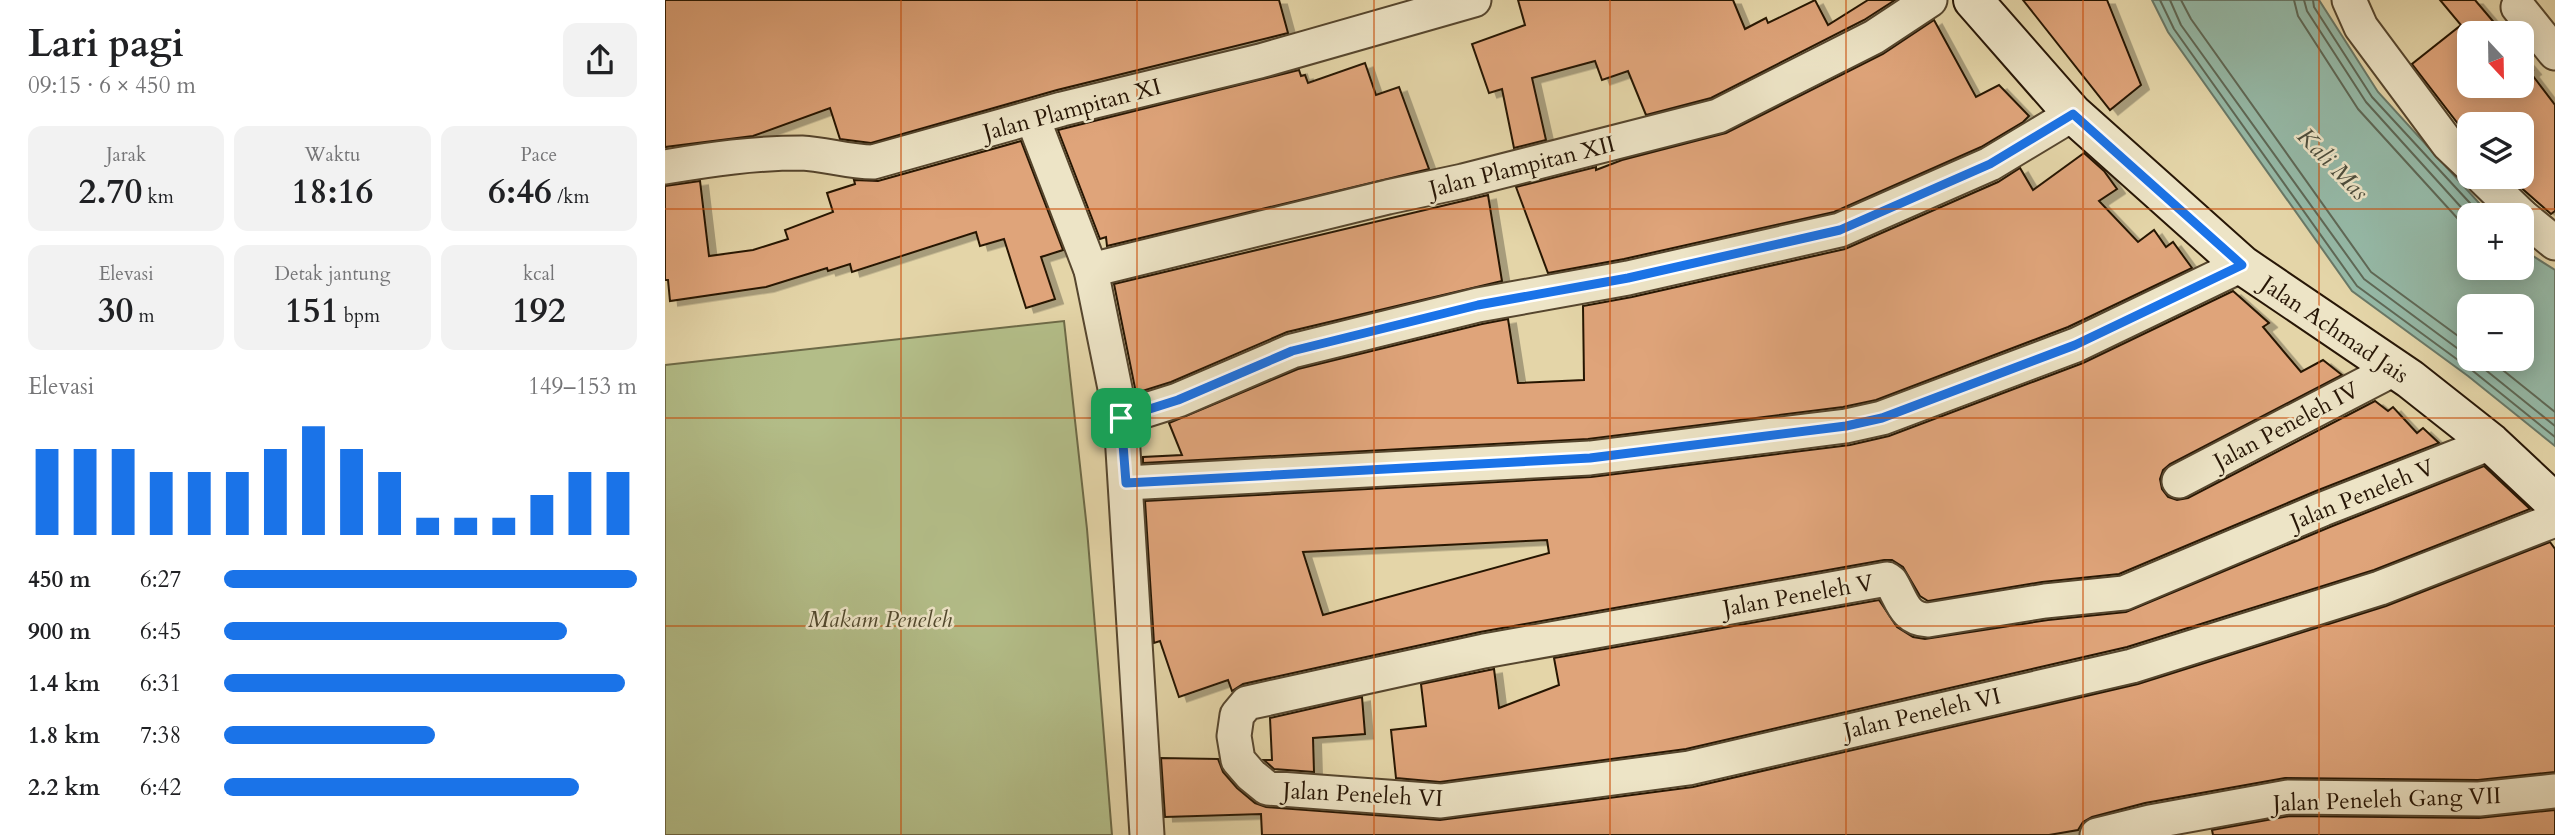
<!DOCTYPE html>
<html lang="id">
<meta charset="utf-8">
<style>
:root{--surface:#fff;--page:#f2f2f2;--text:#202124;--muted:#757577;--accent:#1a73e8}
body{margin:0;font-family:Cardo,serif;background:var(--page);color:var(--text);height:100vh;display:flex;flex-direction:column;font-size:26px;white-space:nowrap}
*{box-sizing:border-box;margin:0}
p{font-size:23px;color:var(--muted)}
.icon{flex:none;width:38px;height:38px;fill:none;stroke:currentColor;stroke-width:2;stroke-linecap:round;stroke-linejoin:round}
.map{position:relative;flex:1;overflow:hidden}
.panel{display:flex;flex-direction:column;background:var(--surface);width:665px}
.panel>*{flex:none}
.needle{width:46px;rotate:158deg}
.fabs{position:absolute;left:1792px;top:21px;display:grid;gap:14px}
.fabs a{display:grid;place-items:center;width:77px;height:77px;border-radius:14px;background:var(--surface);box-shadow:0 4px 18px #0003;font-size:35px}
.pin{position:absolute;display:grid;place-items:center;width:60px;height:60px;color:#fff;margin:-30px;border-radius:14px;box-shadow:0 4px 10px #0006}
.round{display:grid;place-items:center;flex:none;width:74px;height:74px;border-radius:14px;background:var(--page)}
.summary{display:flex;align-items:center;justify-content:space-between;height:119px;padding:0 28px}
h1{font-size:38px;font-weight:700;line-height:52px}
.stats{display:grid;grid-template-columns:repeat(3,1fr);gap:10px;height:119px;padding:7px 28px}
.stats div{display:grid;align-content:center;border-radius:14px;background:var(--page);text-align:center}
.stats b{font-size:35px;font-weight:700}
.stats small{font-size:19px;font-weight:400}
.stats p{font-size:19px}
.chart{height:196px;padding:14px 28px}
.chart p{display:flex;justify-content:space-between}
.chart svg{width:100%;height:126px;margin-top:7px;stroke:var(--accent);stroke-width:6}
ul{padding:0 28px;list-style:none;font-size:23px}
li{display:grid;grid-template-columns:112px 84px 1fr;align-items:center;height:52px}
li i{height:18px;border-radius:9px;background:var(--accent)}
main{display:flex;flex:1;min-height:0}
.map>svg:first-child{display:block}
.green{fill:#b3bd88;stroke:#6d6a47;stroke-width:2}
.water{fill:#95b9a7;stroke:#697867;stroke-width:2;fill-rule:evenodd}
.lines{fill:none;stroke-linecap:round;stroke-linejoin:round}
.shore{stroke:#5e6856;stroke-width:2}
.building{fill:#dfa47a;stroke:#271606;stroke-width:2;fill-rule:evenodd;filter:url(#shadow)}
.street-casing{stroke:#56462e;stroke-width:37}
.secondary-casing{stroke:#271606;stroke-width:42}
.street{stroke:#ede4c6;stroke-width:33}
.secondary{stroke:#ede4c6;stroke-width:38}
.route-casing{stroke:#fff;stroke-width:14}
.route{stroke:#1a73e8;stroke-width:9}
.grid{fill:none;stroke:#cb4f0b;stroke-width:2;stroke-opacity:0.55}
.labels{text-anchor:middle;stroke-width:5;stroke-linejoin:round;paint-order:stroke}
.street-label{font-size:23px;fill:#271606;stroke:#ede4c6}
.park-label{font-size:23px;font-style:italic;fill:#51482d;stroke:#ede4c6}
.water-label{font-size:24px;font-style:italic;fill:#4e4f3e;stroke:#ede4c6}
</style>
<main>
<section class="panel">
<div class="summary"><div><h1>Lari pagi</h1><p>09:15 · 6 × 450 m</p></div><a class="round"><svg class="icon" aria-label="share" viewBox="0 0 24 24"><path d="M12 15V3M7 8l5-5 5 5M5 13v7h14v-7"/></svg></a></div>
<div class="stats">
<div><p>Jarak</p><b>2.70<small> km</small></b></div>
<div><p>Waktu</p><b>18:16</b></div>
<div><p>Pace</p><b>6:46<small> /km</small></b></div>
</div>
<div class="stats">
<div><p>Elevasi</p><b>30<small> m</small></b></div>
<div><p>Detak jantung</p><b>151<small> bpm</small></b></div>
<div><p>kcal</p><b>192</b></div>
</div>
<div class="chart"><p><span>Elevasi</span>149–153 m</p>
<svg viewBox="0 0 160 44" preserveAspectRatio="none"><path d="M5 44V14M15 44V14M25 44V14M35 44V22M45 44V22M55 44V22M65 44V14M75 44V6M85 44V14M95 44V22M105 44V38M115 44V38M125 44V38M135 44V30M145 44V22M155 44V22"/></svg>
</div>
<ul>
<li><b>450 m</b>6:27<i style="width:100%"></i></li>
<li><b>900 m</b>6:45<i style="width:83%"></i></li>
<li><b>1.4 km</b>6:31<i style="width:97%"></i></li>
<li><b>1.8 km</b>7:38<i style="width:51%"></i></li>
<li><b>2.2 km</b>6:42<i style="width:86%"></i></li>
</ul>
</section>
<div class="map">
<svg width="1890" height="835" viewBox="0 0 1890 835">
<defs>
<filter id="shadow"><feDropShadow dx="8" dy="4.5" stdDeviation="0" flood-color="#0004"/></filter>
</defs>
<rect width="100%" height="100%" fill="#e4d5a8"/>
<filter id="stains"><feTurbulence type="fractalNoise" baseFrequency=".00286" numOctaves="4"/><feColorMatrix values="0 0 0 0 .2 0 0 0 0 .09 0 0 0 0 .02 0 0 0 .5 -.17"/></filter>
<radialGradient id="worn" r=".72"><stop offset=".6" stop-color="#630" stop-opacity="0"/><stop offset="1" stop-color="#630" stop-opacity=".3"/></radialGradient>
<polygon class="green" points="399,321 422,529 447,835 0,835 0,365"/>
<path class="water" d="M1487,0H1654L1713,92L1825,215H1804V268H1857V249L1890,270V446L1803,376L1687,291L1503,32ZM1804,306H1857V359H1804Z"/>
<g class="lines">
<g class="shore">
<polyline points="1495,0 1509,29 1692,286 1808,371 1890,437"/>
<polyline points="1505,0 1516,25 1699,279 1804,357"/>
<polyline points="1516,0 1526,19 1706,272 1804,344"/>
<polyline points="1629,0 1633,16 1693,109 1804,231"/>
<polyline points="1639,0 1642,11 1701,102 1804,216"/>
<polyline points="1648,0 1649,7 1707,97 1816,215"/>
<polyline points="1807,359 1890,426"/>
<polyline points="1824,359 1890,412"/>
</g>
</g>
<g class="building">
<polygon points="0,0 614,0 623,33 392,90 206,143 175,139 165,108 88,136 0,147"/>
<polygon points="853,0 1068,0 1080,29 1101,18 1103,23 1150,0 1163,25 1203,0 1230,0 1199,20 1046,98 981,115 963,71 937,80 930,61 867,78 881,140 849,148 837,89 824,93 807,44 860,25"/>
<polygon points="1358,0 1442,0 1476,85 1445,110"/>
<polygon points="1775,0 1810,0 1838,33 1804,33 1804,86 1857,86 1857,57 1868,70 1865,72 1890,105 1890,211 1886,214 1844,177 1857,177 1857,124 1804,124 1804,138 1747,64 1796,25"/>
<polygon points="1269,20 1311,97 1334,85 1364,116 1358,122 1316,147 1169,212 959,259 883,273 851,187 931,167 931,170 957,160 1061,133 1218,54"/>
<polygon points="700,63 711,95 734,87 764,169 442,246 441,237 435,239 393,130 634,70 636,76 640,75 643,83"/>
<polygon points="356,141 398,250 376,257 390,299 361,308 339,239 315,246 311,232 187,272 185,264 163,271 162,268 101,287 5,301 3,280 0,280 0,186 35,181 44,256 88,250 123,239 120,230 168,212 162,193 190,184 189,180 213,181"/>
<polygon points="1419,153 1439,171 1452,189 1434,201 1473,242 1489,230 1501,247 1508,242 1527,268 1403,327 1211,400 1178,407 923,439 478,463 478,457 517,455 504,423 633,369 817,324 843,319 853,383 919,380 918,306 967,297 1180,249 1333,182 1355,168 1368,190"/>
<polygon points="823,195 837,281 622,332 506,382 471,393 449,284"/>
<path d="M1568,291L1604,323L1598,327L1636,372L1658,360L1677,375L1505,464L1498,470L1495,479L1497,489L1503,497L1512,500L1523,498L1710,401L1723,411L1728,407L1752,433L1758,428L1774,443L1651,491L1454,574L1377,582L1263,601L1255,596L1238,567L1227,560H1219L815,632L578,684L567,691L563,680L514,697L495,641L489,643L480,501L926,477L1185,445L1224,436L1418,363ZM882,540L884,553L658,615L638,552Z"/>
<polygon points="1819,466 1865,509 1709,570 1462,647 1021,749 775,782 731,778 726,730 761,726 756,684 829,669 834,708 894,685 889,658 1214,600 1232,627 1248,637 1260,639 1383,620 1461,612 1665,527"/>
<polygon points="1885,542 1890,549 1890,772 1813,780 1620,778 1480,803 1427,817 1418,822 1413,830 1384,835 597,835 596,814 500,817 496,758 553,759 558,772 572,788 590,803 601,807 775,820 1028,787 1473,684 1721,606"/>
<polygon points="697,697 700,734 648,738 649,772 609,769 599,760 607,760 605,718"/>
<polygon points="1890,810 1890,835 1548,835 1547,830 1625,816 1814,818"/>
</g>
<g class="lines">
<g class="street-casing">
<g id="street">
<polyline points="1684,0 1696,27 1783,144 1804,164"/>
<polyline points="1853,7 1890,53"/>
<polyline points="368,119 426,270 456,418 482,835"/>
<path d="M0,167C47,159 89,153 137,153C160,154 183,162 208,162L397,109L595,61L809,0"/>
<polyline points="1817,177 1856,215"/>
<polyline points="1857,216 1890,243"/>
<polyline points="426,270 723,197 798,181 1053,116 1209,37 1265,0"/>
<polyline points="456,418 513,400 627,351 813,305 963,278 1175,230 1325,164 1408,114"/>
<path d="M1826,443L1658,509L1459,593L1380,601L1263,620C1239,619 1237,600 1226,582L1222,579L819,651L582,703L572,715L569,736L573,760L586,775L602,788L776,801L1024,768L1467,666L1715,588L1890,520"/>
<polyline points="1514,481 1729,369"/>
<polyline points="461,483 925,458 1181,426 1217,418 1411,345 1577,265"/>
<polyline points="1432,835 1485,822 1623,797 1814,799 1890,791"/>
</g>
</g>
<g class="secondary-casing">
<polyline id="secondary" points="1308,0 1408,114 1577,265 1745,379 1826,443 1890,503"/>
</g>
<use href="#street" class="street"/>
<use href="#secondary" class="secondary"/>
</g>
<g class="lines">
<g class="route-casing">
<polygon id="route" points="1408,114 1577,265 1410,345 1217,418 1181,426 925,458 461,483 456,418 513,400 627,351 813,305 963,278 1175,230 1325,164"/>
</g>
<use href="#route" class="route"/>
</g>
<path class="grid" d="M236,0V835M472,0V835M709,0V835M945,0V835M1181,0V835M1418,0V835M1654,0V835M0,209H1890M0,418H1890M0,626H1890"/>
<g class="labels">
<g class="street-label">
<text transform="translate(407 109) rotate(-15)" y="8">Jalan Plampitan XI</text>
<text transform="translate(857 166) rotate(-14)" y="8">Jalan Plampitan XII</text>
<text transform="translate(1670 329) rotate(34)" y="8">Jalan Achmad Jais</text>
<text transform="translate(1621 425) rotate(-28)" y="8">Jalan Peneleh IV</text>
<text transform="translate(1697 494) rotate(-22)" y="8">Jalan Peneleh V</text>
<text transform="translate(1133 595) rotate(-10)" y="8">Jalan Peneleh V</text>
<text transform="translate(1257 713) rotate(-13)" y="8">Jalan Peneleh VI</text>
<text transform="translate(698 794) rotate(3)" y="8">Jalan Peneleh VI</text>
<text transform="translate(1722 799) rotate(-2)" y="8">Jalan Peneleh Gang VII</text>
</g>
<g class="park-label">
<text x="215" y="627">Makam Peneleh</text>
</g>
<g class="water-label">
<text transform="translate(1668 164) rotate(46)" y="8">Kali Mas</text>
</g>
</g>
<rect width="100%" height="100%" filter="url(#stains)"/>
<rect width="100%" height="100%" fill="url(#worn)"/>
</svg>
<div class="fabs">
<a><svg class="needle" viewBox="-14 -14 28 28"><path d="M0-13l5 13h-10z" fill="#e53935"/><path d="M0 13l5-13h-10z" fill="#757577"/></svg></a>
<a><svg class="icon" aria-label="layers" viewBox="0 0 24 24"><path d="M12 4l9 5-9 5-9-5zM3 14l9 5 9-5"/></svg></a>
<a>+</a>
<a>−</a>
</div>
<div class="pin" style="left:456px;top:418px;background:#1e9e55"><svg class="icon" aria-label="arrive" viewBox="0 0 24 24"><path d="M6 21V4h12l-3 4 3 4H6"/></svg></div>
</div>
</main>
